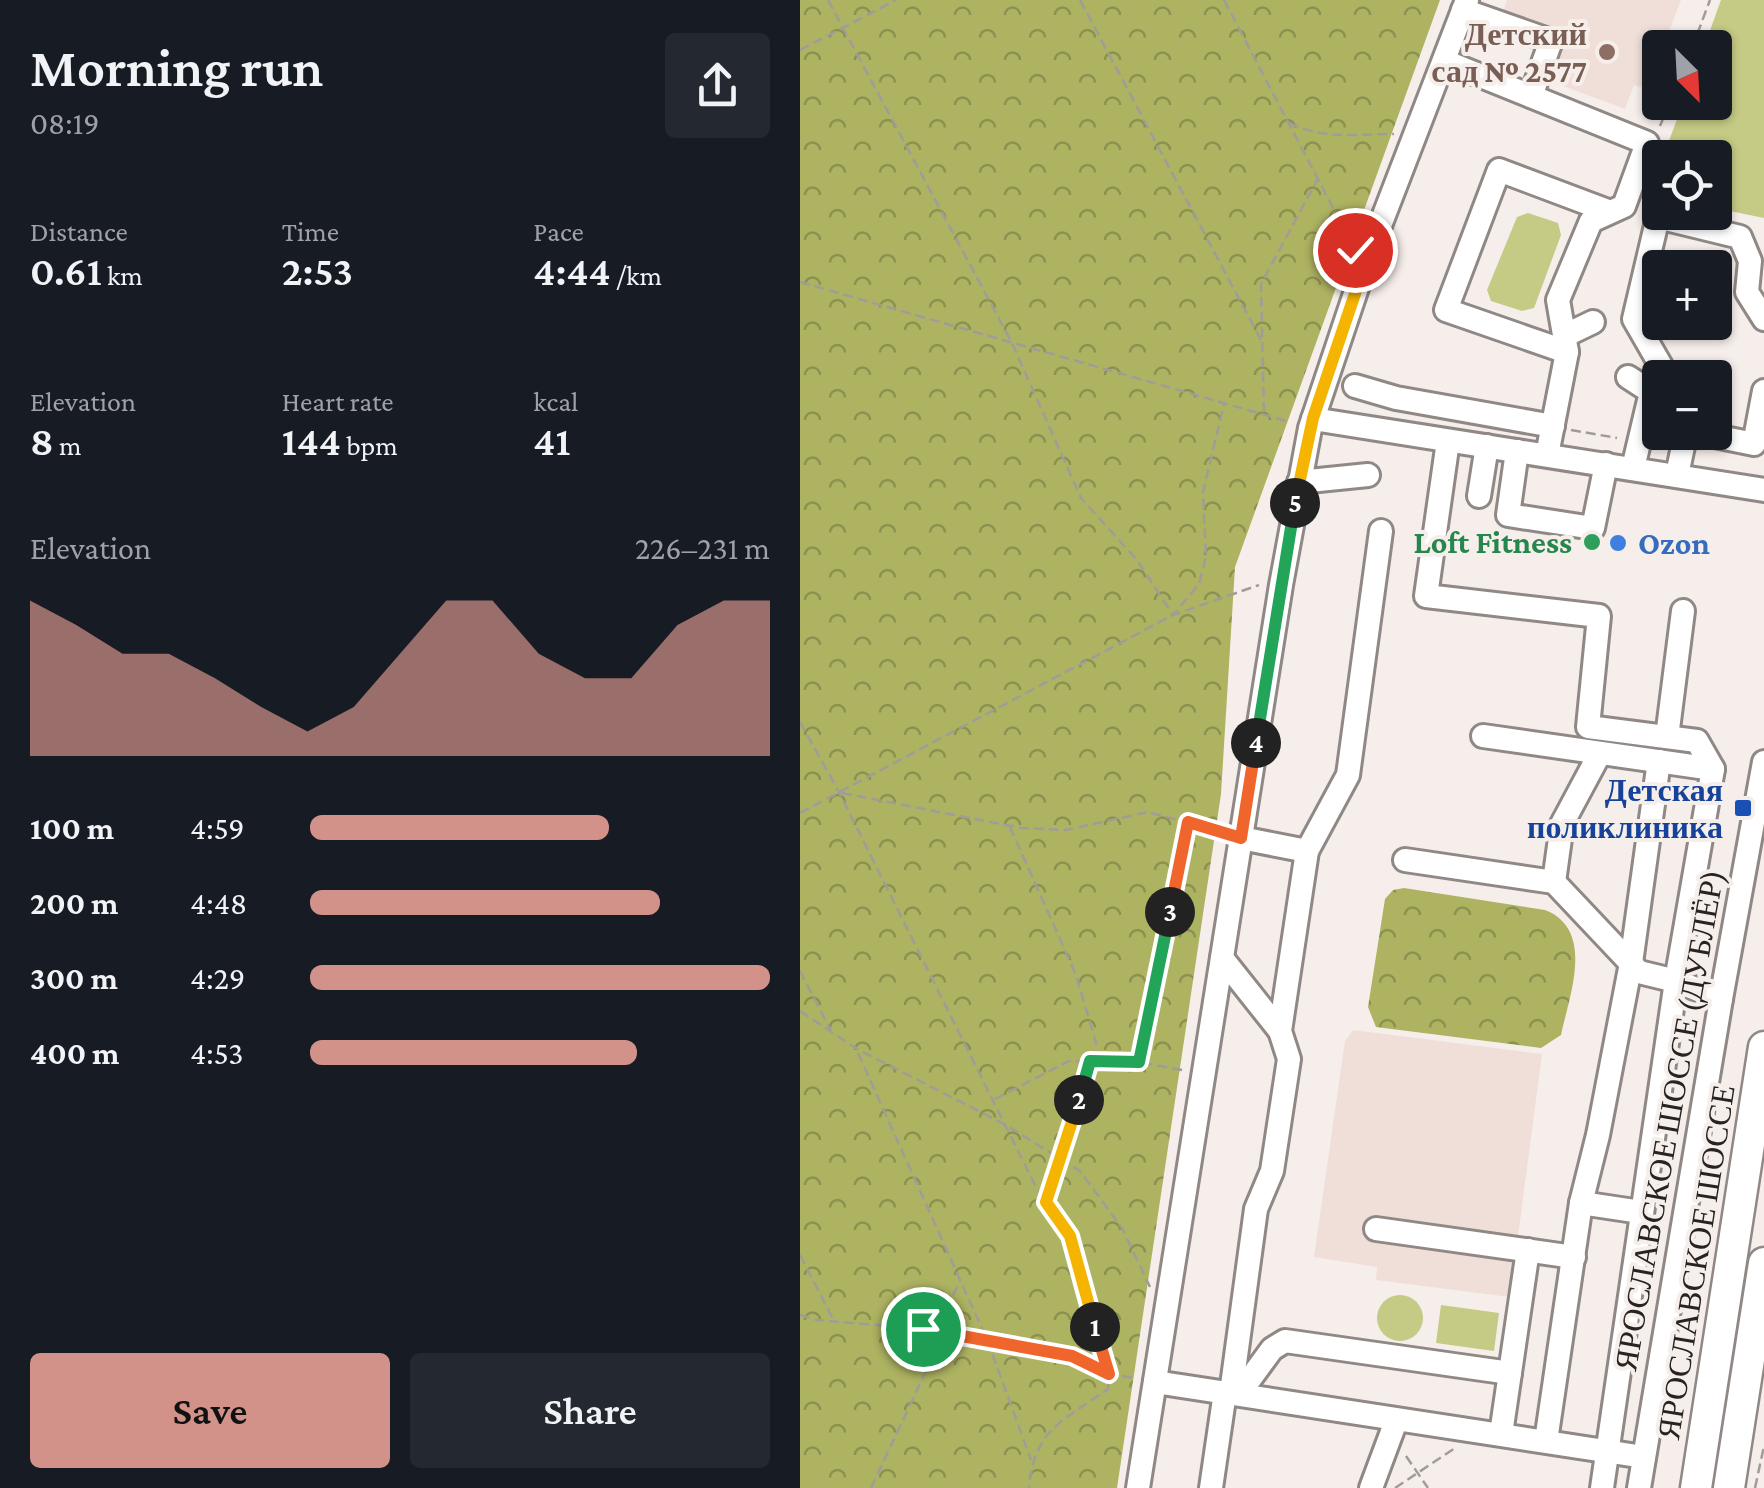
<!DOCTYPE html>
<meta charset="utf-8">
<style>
:root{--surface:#171b24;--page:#242831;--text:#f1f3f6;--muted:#9ea1a6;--accent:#d29289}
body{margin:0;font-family:"Crimson Pro",serif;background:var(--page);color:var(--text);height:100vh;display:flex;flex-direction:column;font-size:38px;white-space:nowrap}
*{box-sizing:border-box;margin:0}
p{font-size:32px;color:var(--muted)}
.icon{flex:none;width:55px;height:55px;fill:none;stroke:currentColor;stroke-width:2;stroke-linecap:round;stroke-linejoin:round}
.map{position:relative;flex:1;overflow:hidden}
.details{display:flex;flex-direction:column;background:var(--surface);width:800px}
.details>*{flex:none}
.needle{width:65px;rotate:156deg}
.tools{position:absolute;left:842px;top:30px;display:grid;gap:20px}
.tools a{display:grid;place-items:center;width:90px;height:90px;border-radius:10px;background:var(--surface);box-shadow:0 2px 8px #0004;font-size:50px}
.pin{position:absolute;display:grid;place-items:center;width:85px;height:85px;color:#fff;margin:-42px;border:5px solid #fff;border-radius:50%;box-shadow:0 2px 10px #0007}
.km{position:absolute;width:50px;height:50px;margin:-25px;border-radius:50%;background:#222;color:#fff;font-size:28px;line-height:50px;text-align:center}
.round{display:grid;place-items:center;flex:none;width:105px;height:105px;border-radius:10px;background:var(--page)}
.head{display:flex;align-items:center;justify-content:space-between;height:170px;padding:0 30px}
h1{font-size:55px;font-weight:600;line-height:75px}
.figures{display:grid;grid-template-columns:repeat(3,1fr);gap:15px;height:170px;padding:10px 30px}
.figures div{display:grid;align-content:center}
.figures b{font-size:42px;font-weight:600}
.figures small{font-size:28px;font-weight:400}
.figures p{font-size:28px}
.chart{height:280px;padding:20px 30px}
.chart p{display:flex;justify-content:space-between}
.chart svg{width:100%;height:180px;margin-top:10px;fill:var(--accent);opacity:.7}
.cta{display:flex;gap:20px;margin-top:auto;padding:20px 30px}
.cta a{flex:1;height:115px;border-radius:10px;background:var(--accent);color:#111;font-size:40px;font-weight:600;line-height:115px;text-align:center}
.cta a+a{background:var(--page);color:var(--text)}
ul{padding:0 30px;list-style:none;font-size:32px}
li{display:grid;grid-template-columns:160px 120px 1fr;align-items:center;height:75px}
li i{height:25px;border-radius:12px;background:var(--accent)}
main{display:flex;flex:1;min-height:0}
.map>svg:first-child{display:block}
.built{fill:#efdfd8}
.forest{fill:url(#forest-crowns)}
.park{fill:#c5ca85}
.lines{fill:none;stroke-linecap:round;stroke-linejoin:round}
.minor-casing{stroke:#8f8885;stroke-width:28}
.major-casing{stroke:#8f8885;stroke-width:35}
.path{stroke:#a29c99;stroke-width:2.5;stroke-dasharray:10 5;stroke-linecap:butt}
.minor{stroke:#fff;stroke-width:22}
.major{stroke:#fff;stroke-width:30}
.split-1-casing{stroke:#fff;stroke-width:20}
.split-2-casing{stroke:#fff;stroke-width:20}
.split-3-casing{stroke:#fff;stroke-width:20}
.split-4-casing{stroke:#fff;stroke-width:20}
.split-5-casing{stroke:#fff;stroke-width:20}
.split-6-casing{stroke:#fff;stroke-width:20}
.split-1{stroke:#f0652b;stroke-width:12}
.split-2{stroke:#f5b400;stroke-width:12}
.split-3{stroke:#22a559;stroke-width:12}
.split-4{stroke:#f0652b;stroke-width:12}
.split-5{stroke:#22a559;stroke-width:12}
.split-6{stroke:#f5b400;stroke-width:12}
.education-dot{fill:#8d6e63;stroke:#f6eeea;stroke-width:4}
.leisure-dot{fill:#2e9e5b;stroke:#f6eeea;stroke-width:4}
.shop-dot{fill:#3f7fe0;stroke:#f6eeea;stroke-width:4}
.transit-dot{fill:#1a4fb4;stroke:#f6eeea;stroke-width:4}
.labels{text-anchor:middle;stroke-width:8;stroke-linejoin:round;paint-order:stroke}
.education-label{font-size:32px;font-weight:bold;fill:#785e54;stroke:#f6eeea;text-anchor:end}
.leisure-label{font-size:32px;font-weight:bold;fill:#27864d;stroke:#f6eeea;text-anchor:end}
.shop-label{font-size:32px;font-weight:bold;fill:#366cbe;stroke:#f6eeea;text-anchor:start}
.transit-label{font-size:32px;font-weight:bold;fill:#164399;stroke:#f6eeea;text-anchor:end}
.street-label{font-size:32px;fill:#262322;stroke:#f6eeea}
</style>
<main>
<section class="details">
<div class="head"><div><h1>Morning run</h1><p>08:19</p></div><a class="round"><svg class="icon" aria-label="share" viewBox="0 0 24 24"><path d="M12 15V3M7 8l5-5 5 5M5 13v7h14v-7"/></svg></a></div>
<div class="figures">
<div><p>Distance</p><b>0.61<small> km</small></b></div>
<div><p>Time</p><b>2:53</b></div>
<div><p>Pace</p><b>4:44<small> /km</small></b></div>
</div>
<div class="figures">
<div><p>Elevation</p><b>8<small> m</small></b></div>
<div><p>Heart rate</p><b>144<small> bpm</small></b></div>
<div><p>kcal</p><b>41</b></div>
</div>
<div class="chart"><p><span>Elevation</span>226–231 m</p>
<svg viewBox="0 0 160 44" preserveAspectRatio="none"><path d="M0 44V6L10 12L20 19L30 19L40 25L50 32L60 38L70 32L80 19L90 6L100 6L110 19L120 25L130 25L140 12L150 6L160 6V44z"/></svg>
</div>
<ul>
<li><b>100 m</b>4:59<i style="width:65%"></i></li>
<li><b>200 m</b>4:48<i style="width:76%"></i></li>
<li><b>300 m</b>4:29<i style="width:100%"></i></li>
<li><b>400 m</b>4:53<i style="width:71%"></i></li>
</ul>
<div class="cta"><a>Save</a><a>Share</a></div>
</section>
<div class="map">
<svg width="964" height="1488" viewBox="0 0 964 1488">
<defs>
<pattern id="forest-crowns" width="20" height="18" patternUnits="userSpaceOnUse" patternTransform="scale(2.5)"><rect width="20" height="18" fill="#aeb362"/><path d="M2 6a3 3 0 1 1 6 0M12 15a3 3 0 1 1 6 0" fill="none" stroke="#8d9150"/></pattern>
</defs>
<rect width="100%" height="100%" fill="#f6eeea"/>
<g class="built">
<polygon points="707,0 881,0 863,47 860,48 848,89 834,85 825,109 744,79 760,36 702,15"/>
<polygon points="553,1030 742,1054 710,1297 576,1280 577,1267 514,1257 545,1041"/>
</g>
<g class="forest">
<polygon points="0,0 640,0 435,567 421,794 317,1488 0,1488"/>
<path d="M604,888L745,910C796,930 769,996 761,1035L741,1048L576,1027L568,1007L585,899L593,890Z"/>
</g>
<g class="park">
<polygon points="921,0 964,0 964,218 915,208 915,158 863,157 883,103 915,102 915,48 904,47"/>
<polygon points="728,213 758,223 761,235 734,308 722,311 691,301 687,290 717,217"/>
<circle cx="600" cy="1318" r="23"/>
<polygon points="641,1305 699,1313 694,1351 636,1343"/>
</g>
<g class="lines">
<g class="minor-casing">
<g id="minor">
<polyline points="663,10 751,41 731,96"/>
<polyline points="644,61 847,143 824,206 791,221 758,300 767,352 747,455"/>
<polyline points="764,336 793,322"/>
<polyline points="767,352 646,310 699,170 808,211"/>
<polyline points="828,377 851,392 833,468"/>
<polyline points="868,378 834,319 858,217 940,237 950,261 947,292 964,319"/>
<polyline points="555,386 596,398 753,426"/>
<polyline points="513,419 964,490"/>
<polyline points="895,432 954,444 964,391"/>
<polyline points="648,441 626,596 799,616 788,727 897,741 913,769 876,981 802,1488"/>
<polyline points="717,451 708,515 793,528 806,464"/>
<polyline points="877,475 886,432"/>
<polyline points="499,482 568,475"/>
<polyline points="679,496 687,446"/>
<polyline points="683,736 913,769"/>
<polyline points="867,737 883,611"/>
<polyline points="441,838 507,851"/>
<polyline points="605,860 754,882 839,972 876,981 921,999"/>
<polyline points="754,882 762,824 800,753"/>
<polyline points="422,958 480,1031"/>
<polyline points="781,1203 841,1212"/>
<polyline points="576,1229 774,1257"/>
<polyline points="355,1382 844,1457"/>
<polyline points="431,1393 456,1209 472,1171 489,1059 480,1031 507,851 548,775 581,531"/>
<polyline points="439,1394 472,1349 485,1341 710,1373"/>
<polyline points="701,1434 728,1250"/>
<polyline points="746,1441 781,1203 798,1135 831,963 859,761"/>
<polyline points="338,1488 481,585 510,428 564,267 667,0"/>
<polyline points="411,1488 425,1392"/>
<polyline points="571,1488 596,1421"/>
<polyline points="839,1488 921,999 964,762"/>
</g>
</g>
<g class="major-casing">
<g id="major">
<polyline points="896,1488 964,1047"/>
<polyline points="929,1488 964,1263"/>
</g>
</g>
<g class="path">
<polyline points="28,0 212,343 281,498 337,560 373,615 399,584 406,557 403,492 424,404"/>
<polyline points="280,0 461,340"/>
<polyline points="424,0 552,244"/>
<polyline points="892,48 910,0"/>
<polyline points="0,50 96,0"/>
<path d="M489,123C525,140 555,134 594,134"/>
<polyline points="860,126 870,102"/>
<polyline points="0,282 490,422"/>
<polyline points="464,412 461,284 517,180"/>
<polyline points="771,430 817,438"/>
<path d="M0,722L39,792L236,1187L270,1236L309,1374L308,1389C263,1421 234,1429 229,1488"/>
<polyline points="42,793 221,828 266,830 348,812 421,832"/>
<polyline points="0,813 373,615 459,585"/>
<polyline points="210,827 276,975 296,1043 262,1160 246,1200"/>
<polyline points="0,971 31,1031"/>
<polyline points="0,1011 57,1049 206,1125 280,1171 322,1228 350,1287"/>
<polyline points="58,1053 188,1342 231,1460"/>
<polyline points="382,1070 339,1062 388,823"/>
<polyline points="195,1099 269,1061 338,1062"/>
<polyline points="0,1255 34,1321"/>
<polyline points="0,1315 17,1320 123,1329 272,1356 309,1374 335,1378"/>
<polyline points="606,1456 628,1488"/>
<polyline points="71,1488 125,1373 135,1332 160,1281"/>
<polyline points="595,1488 655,1448"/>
<polyline points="955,1488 964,1446"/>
</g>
<use href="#minor" class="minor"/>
<use href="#major" class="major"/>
</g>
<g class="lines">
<g class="split-1-casing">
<polyline id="split-1" points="123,1329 272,1356 309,1374 295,1327"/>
</g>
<g class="split-2-casing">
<polyline id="split-2" points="279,1100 246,1202 270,1236 295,1327"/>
</g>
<g class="split-3-casing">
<polyline id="split-3" points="279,1100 290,1061 339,1062 370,912"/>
</g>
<g class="split-4-casing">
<polyline id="split-4" points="370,912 388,822 441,838 456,743"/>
</g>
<g class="split-5-casing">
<polyline id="split-5" points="456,743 495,503"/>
</g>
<g class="split-6-casing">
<polyline id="split-6" points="495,503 513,418 564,267 555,250"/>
</g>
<use href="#split-1" class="split-1"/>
<use href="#split-2" class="split-2"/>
<use href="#split-3" class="split-3"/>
<use href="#split-4" class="split-4"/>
<use href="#split-5" class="split-5"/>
<use href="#split-6" class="split-6"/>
</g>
<circle class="education-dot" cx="807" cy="52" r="10"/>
<circle class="leisure-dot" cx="792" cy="542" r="10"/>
<circle class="shop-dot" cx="818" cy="543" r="10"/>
<rect class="transit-dot" x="933" y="798" width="20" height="20" rx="5"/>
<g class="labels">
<g class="education-label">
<text x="787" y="45">Детский<tspan x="787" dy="37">сад № 2577</tspan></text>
</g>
<g class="leisure-label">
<text x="772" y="553">Loft Fitness</text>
</g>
<g class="shop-label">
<text x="838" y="554">Ozon</text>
</g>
<g class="transit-label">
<text x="923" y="801">Детская<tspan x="923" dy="37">поликлиника</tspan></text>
</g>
<g class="street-label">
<text transform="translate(869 1120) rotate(-80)" y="11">ЯРОСЛАВСКОЕ ШОССЕ (ДУБЛЁР)</text>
<text transform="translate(896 1262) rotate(-81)" y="11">ЯРОСЛАВСКОЕ ШОССЕ</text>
</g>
</g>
</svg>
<div class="tools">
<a><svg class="needle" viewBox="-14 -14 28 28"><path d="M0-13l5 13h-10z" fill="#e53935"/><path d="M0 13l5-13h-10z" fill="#9ea1a6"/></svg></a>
<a><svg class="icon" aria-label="locate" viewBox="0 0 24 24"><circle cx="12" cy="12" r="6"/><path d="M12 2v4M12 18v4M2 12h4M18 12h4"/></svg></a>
<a>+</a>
<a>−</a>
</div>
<div class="pin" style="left:123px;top:1329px;background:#1e9e55"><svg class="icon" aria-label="arrive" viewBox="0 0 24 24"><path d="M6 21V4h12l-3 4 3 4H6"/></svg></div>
<div class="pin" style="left:555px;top:250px;background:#d93025"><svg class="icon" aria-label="check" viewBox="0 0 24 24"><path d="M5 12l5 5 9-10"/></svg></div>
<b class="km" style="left:295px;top:1327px">1</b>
<b class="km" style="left:279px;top:1100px">2</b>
<b class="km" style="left:370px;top:912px">3</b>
<b class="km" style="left:456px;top:743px">4</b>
<b class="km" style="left:495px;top:503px">5</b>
</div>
</main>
